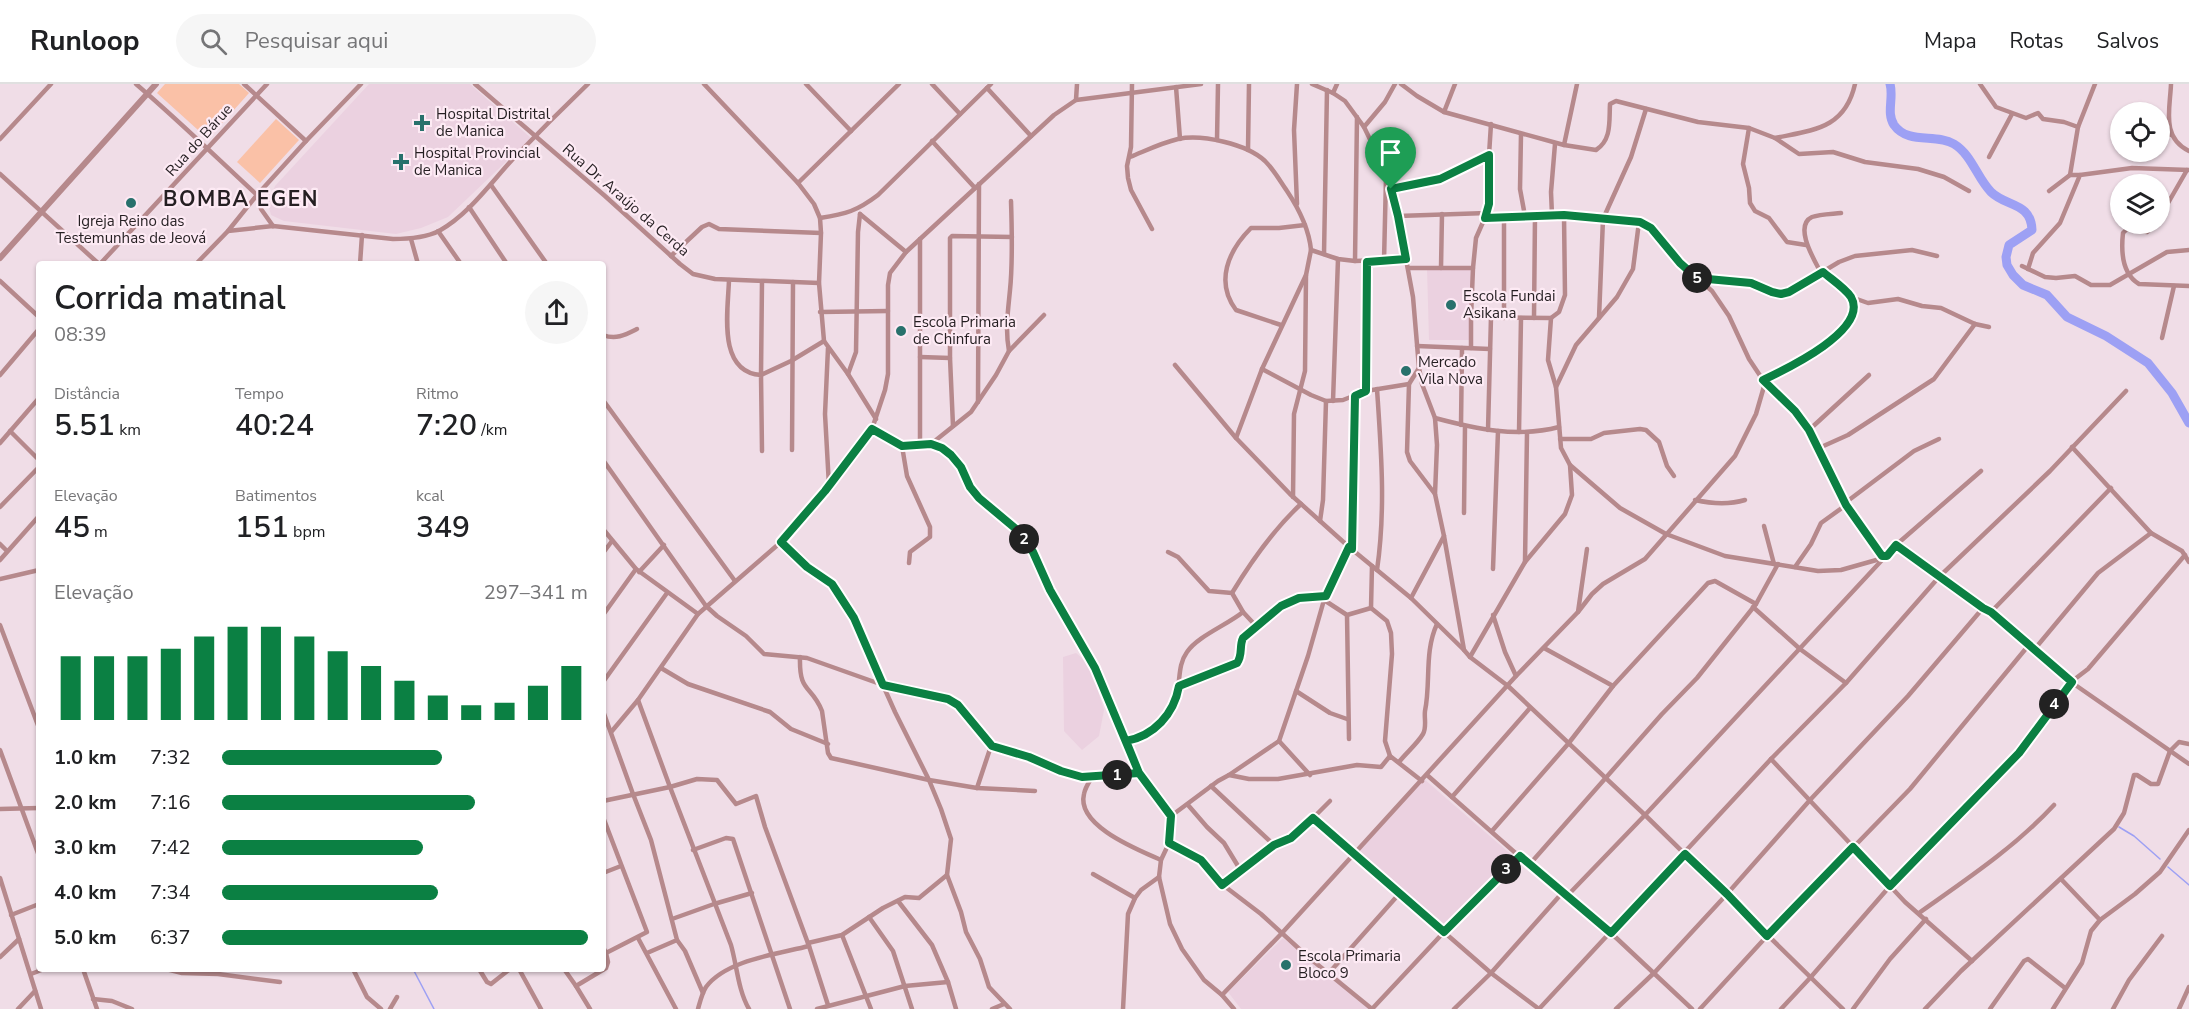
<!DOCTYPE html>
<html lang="pt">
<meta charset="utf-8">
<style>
:root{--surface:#fff;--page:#f6f6f6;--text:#202124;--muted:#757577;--line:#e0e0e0;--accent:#0b8043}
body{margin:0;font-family:"Nunito Sans",sans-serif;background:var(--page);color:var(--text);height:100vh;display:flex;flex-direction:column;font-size:22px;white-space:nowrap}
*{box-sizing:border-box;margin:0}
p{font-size:20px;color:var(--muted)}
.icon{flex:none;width:33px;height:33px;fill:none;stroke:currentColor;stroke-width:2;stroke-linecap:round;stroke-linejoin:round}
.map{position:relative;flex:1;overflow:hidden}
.drawer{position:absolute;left:36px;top:177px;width:570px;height:711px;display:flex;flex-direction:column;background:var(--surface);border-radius:6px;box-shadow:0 2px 4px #0004}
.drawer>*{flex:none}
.controls{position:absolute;left:2110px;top:18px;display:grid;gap:12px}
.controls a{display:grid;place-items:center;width:60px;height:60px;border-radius:50%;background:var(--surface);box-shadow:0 2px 4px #0004;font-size:30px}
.pin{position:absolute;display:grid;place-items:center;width:51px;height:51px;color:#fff;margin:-62px -26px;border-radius:50% 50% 50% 0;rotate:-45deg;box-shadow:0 0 6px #0007}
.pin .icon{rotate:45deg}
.km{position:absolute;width:30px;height:30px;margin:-15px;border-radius:50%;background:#222;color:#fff;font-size:16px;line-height:30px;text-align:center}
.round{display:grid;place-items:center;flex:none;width:63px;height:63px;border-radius:32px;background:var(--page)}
.headline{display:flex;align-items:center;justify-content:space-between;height:102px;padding:0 18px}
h1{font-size:33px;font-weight:600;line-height:45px}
.stats{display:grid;grid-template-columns:repeat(3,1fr);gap:9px;height:102px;padding:6px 18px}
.stats div{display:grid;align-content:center}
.stats b{font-size:30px;font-weight:600}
.stats small{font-size:16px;font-weight:400}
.stats p{font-size:16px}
.chart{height:168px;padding:12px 18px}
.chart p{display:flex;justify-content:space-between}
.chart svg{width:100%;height:108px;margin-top:6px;stroke:var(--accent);stroke-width:6}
ul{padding:0 18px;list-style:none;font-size:20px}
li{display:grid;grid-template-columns:96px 72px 1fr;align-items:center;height:45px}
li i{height:15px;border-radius:8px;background:var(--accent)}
header{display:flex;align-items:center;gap:36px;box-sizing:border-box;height:84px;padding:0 30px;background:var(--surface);border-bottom:2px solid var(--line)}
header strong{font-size:28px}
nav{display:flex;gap:33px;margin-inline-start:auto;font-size:21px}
.search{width:420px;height:54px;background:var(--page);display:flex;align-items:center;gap:15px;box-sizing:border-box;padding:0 21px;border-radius:33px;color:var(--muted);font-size:22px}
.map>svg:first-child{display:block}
.built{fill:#ebd1e0}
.green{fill:#fac1a7}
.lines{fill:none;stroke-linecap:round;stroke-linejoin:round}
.stream{stroke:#9da0f4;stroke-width:1.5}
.river{stroke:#9da0f4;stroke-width:9}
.minor{stroke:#b6898c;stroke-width:4.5}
.tertiary{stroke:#b6898c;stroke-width:6}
.route-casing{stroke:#fff;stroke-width:12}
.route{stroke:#0b8043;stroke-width:8}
.poi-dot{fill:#28716c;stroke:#fdeaf4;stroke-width:2}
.labels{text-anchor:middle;stroke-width:4.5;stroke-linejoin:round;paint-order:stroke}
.poi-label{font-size:15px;fill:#251f22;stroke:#fdeaf4;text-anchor:start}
.street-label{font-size:15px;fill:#251f22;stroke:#fdeaf4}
.district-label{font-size:21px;font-weight:bold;letter-spacing:1.5px;fill:#251f22;stroke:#fdeaf4}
</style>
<header>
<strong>Runloop</strong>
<div class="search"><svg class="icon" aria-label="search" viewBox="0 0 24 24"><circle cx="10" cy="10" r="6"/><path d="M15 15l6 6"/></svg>Pesquisar aqui</div>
<nav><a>Mapa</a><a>Rotas</a><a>Salvos</a></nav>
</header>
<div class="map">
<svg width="2189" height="925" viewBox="0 0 2189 925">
<rect width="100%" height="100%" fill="#f0dde7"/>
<g class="built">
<polygon points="369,0 470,0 531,54 448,133 421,144 396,150 284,137 271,131 268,120 275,102"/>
<polygon points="1427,184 1474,186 1473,256 1429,256"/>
<polygon points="1076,569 1090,581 1104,626 1099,652 1082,666 1064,647 1063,573"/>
<polygon points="1424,695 1515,774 1445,850 1358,768"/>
<polygon points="1283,854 1369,925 1241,925 1228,908"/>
</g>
<g class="green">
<polygon points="165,0 239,0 249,9 208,55 157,9"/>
<polygon points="276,35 299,56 260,99 237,78"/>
</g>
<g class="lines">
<g class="stream">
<polyline points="2119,743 2134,752 2160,775"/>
<polyline points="2168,783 2189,801"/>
<polyline points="413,885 434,925"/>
</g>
<path class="river" d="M1890,0C1894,13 1886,29 1894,41C1908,61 1936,49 1954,60C1972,71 1977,94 1991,108C2006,123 2031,118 2032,146L2009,161L2006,173L2007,181L2013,191L2023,201L2047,211L2067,233L2106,252L2148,279L2172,309L2189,339"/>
<g class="minor">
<path d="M136,0C177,35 217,74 257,111L261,125L273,142"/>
<polyline points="244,0 306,57"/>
<polyline points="475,0 605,112 680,180 693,190 715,195 819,199"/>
<polyline points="704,0 798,99 814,120 820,134 821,149 819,199 824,257 848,290 876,335"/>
<polyline points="806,0 851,47"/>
<polyline points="932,0 960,30"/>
<polyline points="1132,0 1131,63 1127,82 1128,94 1131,106 1152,145"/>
<polyline points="1312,0 1333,9 1345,17 1364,43 1383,82 1398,132 1413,213 1419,284 1422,300 1435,334 1437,361 1435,410 1444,452 1464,566 1470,573 1508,602 1645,731 1843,925"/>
<polyline points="1401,0 1417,12 1444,28 1564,61 1577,0"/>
<polyline points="1980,0 1996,23 2026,34 2038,29 2043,35 2064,38 2078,43"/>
<path d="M2171,0C2170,26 2161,53 2189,67"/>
<polyline points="1176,3 1180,55"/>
<polyline points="987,4 1031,52"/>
<polyline points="1333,9 1337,0"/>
<polyline points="1076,16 1077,0"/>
<polyline points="1444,28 1455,0"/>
<polyline points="1364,43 1385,18 1395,0"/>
<polyline points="1749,44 1743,80 1749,104 1750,119 1755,127 1769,134 1787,158 1806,161"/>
<polyline points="2160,47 2172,51"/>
<polyline points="1521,50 1520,105 1525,132"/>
<path d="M1775,54C1813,46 1845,45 1855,0"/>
<polyline points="0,55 51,0"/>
<polyline points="1217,56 1218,0"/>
<polyline points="932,57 975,104"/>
<polyline points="1555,60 1551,108 1552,131 1639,138 1651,144 1680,179 1712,207 1729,232 1749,275 1765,299 1795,327 1809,346 1846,421 1882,472"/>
<path d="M1564,61L1596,66C1612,56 1609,37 1610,20L1616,17L1698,38L1749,44L1775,54L1799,70L1833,68L1865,78L1918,85L1944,93L1969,107"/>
<polyline points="1248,66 1249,0"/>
<path d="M1130,73C1145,67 1161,59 1178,55C1202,50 1247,60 1265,77C1274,86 1280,97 1287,107C1299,125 1309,145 1311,166L1338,175L1355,177L1406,175"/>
<polyline points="1989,73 2012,30"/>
<polyline points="0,90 99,180"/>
<polyline points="2070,91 2078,43 2095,0"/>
<polyline points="798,99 899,0"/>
<polyline points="491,101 547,180"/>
<polyline points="1391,105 1440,95 1489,71"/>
<polyline points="2049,107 2070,91 2080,91"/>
<polyline points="1297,120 1294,46 1297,0"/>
<polyline points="469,123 507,180"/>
<polyline points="860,130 906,168"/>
<polyline points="1398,132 1487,129"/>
<polyline points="2160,133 2187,86"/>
<path d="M820,134C846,130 857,127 878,111L991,0"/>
<polyline points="1485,134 1552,131"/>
<polyline points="1639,138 1633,185 1617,213 1576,261 1556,303 1561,364 1570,381 1620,424 1666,450 1725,472 1818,487 1841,486 1887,473"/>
<path d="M2156,140L2147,148L2127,145L2123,149C2121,167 2122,190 2139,200L2189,202"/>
<path d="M228,147L273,142L393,155C408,155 425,154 439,147C468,131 490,100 512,76C537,50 562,25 588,0"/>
<polyline points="438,147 461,180"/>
<polyline points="411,155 418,180"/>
<polyline points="920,155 920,360"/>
<polyline points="1324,170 1327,6"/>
<polyline points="671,172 702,143 709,140 719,145 821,149"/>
<polyline points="1355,177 1357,33"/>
<polyline points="1384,177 1386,94"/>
<polyline points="100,180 267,0"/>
<polyline points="196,180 228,147 257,111 306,57 361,0"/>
<polyline points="360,180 362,151"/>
<polyline points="2022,182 2045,193 2056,194 2075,192 2091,201 2110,201 2167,168 2189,166"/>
<polyline points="1408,184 1473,184 1471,233 1551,234 1559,228 1565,211 1564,131"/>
<polyline points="1441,184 1442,130"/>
<polyline points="1473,184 1476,154 1487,129 1489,120 1489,71 1491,40"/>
<polyline points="2028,185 2033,169 2060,139 2080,91 2132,84 2189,86"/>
<polyline points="1823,188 1851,213 1868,219 1898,215 1922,222 1941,224 1975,240 1989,243"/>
<path d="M1821,189C1815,177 1793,142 1812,133C1820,130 1832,130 1841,129"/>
<polyline points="1697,194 1751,199 1772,209 1781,210 1799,202 1839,178 1855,172 1912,166 1937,172"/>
<path d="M729,196C728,227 717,288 761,291L762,367"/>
<polyline points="0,197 39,233"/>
<polyline points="762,197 761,291 791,277 824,257"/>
<polyline points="820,228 888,227"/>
<polyline points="1504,234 1504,134"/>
<polyline points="1534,234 1535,132"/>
<polyline points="1551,234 1548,276 1556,303"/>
<polyline points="1599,234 1603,135 1631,73 1646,25"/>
<path d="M1281,241L1236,226C1215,198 1228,167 1251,144H1279L1305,141"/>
<path d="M603,251C616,256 625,251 637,245"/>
<polyline points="2162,254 2174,202"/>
<polyline points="1417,262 1490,265"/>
<polyline points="828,264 825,330 829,402"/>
<polyline points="1471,264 1471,233"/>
<path d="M1009,267C1005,246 1008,227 1010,206C1013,177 1012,147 1011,117"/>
<polyline points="920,273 950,274"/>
<polyline points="1175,281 1236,354 1290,410 1349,463 1411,514 1464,566"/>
<polyline points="1419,284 1409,300 1407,368 1410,377 1435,410"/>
<polyline points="1262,285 1311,311 1326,317 1343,316 1366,307 1409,300"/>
<polyline points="848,290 856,268 858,148 860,130"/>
<polyline points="0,291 39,245"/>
<path d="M1763,296C1793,282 1860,254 1851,213"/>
<path d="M1377,305C1381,365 1386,425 1377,486"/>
<polyline points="1366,307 1367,178"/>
<polyline points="603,316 735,497"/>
<polyline points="1333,317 1338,175"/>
<polyline points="978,318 979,100"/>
<path d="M1435,334C1476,345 1517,354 1559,343"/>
<polyline points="1461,341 1462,264"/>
<polyline points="953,342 950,274 950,154 952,152 1012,153"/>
<polyline points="872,345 902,362 931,360 942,364 951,371 961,383 970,403 979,414 1016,445 1033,468 1050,506 1095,584 1139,689 1171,732"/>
<polyline points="1488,346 1491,233"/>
<polyline points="1809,346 1869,291"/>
<polyline points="10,347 39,376"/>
<polyline points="1519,348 1521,234"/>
<polyline points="1236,354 1262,285 1306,191 1311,166"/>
<polyline points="1560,355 1591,355 1604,349 1640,345 1646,346 1659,358 1667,382 1674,392"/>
<polyline points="0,359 39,314"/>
<polyline points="931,360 971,328 996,291 1009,267 1044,231"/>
<polyline points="902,362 907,392 930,443 930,453 910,468 909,479"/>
<polyline points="2072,363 2151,449 2182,467 2189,478"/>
<polyline points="1819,364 1848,351 1934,295 1975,240"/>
<polyline points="792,366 793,198"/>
<polyline points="603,376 706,522 717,532 746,552 764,570 807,574 883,601 948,615 958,621 978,649 989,660 996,665 1029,673 1061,687 1082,693 1139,689"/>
<polyline points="1293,413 1294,330 1305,287 1306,191"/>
<path d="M1695,416C1713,420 1728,421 1745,416"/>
<polyline points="1845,419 1914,367 1939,355"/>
<polyline points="0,423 39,383"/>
<polyline points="1464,429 1465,342"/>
<polyline points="1320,437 1323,416 1326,317"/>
<polyline points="1764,442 1774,480"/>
<polyline points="603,445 636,485 698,530"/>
<polyline points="781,458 807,483 832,499 853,534 895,628 929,696 941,725 951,755 947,791 961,828 966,848 980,875 989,903 1010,925"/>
<polyline points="0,460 7,467"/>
<polyline points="1896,461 1981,387"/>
<polyline points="1352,465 1355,311"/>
<polyline points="1168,468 1178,473 1209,507 1232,509 1243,528 1256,542"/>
<polyline points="603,469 612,457"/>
<polyline points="0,476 39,432"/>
<polyline points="1525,478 1527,349"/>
<polyline points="1372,482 1371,524 1387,537 1391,549 1392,570 1385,657 1390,672"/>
<polyline points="1795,483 1811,460 1821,439 1846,421"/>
<polyline points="1493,485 1498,347"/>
<polyline points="639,488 664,461"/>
<polyline points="0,495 39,486"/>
<path d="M1232,509C1252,476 1273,446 1301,420"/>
<polyline points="1411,514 1444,452"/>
<polyline points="1324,516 1347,531 1371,524"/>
<polyline points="1753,523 1800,565 1846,599"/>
<polyline points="1578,528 1587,465"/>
<polyline points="1991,528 2111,404"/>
<polyline points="603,531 636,485"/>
<polyline points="1347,531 1349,655"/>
<polyline points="1493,531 1505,568 1516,592"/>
<polyline points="0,541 39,644"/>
<polyline points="1544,564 1613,602"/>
<polyline points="2033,567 2098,489 2151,449"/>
<path d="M800,573C799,610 811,600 822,627L828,669L831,674L929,696L977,704L1035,707"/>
<polyline points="1470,573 1525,478 1565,430 1572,411 1570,381"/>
<polyline points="661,584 688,600 770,628 791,645 828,660"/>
<polyline points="603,598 667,509"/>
<path d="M1179,602L1237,579C1242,571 1239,562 1243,554L1281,522L1299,514L1326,512"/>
<polyline points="1296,607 1330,629 1347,635"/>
<polyline points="638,616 670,703 697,695 717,696 736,720 756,712 765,743 809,862 828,921"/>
<polyline points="603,627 633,710 651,756 677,856 647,869"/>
<polyline points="612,647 638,616 698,530 781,458 825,407 872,345 885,306 888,290 888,201 890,189 906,168 1054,31 1076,16 1201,0"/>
<path d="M1126,657C1152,652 1174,631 1178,604C1180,592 1179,579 1187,568C1198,552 1227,541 1243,528"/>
<polyline points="1279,657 1310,691"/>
<polyline points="0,666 39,772"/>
<polyline points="1771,675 1905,818 1972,877"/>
<path d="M1399,678C1406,669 1417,660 1423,650C1427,643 1424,634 1425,627C1431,598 1424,568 1437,540"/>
<polyline points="1229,691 1279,657 1308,572 1324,516 1349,463"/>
<polyline points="1427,691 1529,781 1611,849 1692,925"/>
<path d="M1092,693C1089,698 1085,704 1084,710C1076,742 1139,766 1161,776"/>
<polyline points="1211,702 1274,761 1291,754 1313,734 1491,889 1539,925 1771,675 1846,599 1939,493 2050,387 2126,307"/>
<polyline points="977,704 991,662"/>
<polyline points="1452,713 1530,624"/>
<path d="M603,717L670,703L731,861C737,882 738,906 749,925"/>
<polyline points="1188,721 1207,743 1224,759 1241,787"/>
<polyline points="0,725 39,724"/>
<polyline points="603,733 647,848 606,869 603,863"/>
<polyline points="1313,734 1330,717"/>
<polyline points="1492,747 1568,660 1613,602 1708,499 1715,497 1756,520"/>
<polyline points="1169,759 1201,776 1223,801 1261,830 1307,872 1372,925"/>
<polyline points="693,766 726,754 733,755 790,925"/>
<polyline points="1529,781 1662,630 1697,594 1756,520 1778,480"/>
<polyline points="603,789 621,782"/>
<polyline points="1093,790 1135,814"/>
<polyline points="0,794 41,925"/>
<polyline points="1223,801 1274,761"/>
<polyline points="1568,811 1645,731 1896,461 1983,524 1991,528 2071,598 2189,680"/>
<polyline points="898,817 932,861 948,898 956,925"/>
<path d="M1919,829C1967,795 2014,764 2054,721"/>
<polyline points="11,831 39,820"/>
<polyline points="869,833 893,867 912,925"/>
<polyline points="672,835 714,820 752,809"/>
<polyline points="2100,836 2135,810 2160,788 2189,746"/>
<polyline points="842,851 871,925"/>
<polyline points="638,854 676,925"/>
<polyline points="677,856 685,867 703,909"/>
<polyline points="808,859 842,851 883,824 905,813 919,814 947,791"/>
<polyline points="0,873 19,855"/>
<polyline points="83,885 97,925"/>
<polyline points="166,885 182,889 218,890 280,898"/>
<polyline points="353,885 367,913 381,925"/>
<polyline points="479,885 487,898 491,900 510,885"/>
<polyline points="519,885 541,925"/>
<polyline points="564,885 576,902"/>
<polyline points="31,890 44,885"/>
<polyline points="1328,890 1399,810"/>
<polyline points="1222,911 1282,849 1516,592 1578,528 1592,510 1603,500 1645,475 1735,372 1756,330 1765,299"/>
<polyline points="93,915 112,917 132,925"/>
<polyline points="18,925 35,907"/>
<polyline points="390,925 397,913"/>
<polyline points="590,925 576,902 606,884 608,878 606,869"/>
<path d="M698,925C700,918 702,909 706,903C726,876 778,870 809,862"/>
<polyline points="817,925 905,902 948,898"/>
<polyline points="992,925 1004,920"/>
<polyline points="1123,925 1128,830 1135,814 1141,806 1159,793"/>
<polyline points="1234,925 1222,911 1204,896 1182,865 1170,840 1159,793 1161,776 1169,759 1171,732 1218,697 1229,691 1249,695 1278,695 1357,681 1381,683 1390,672 1422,697"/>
<polyline points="1372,925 1444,848 1520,772"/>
<polyline points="1454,925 1491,889 1563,808"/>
<polyline points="1616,925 1655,888 1727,810 1810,716 1908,612 1983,524"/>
<polyline points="1700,925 1767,852 1910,705 2028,562"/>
<polyline points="1781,925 1810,894 1890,802 2019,669 2071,598 2088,585 2185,471"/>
<polyline points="1853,925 1890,875 1926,835"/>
<polyline points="1925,925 1961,887 2114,745 2124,729 2134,691 2137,691 2151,700 2158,700 2170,667 2179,658 2189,660"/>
<polyline points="1990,925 2024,877 2028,875 2065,904"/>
<polyline points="2053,925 2082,879 2091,847 2100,836 2061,795"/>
<polyline points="2113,925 2129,896 2162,852"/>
<polyline points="2179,925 2189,903"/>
</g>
<polyline class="tertiary" points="0,174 156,0"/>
</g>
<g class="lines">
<g class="route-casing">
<path id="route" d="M1391,105L1398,132L1406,175L1367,178L1366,307L1355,312L1352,465L1349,463L1326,512L1299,514L1281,522L1243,554C1239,562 1243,571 1237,579L1179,602C1174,630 1154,652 1126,657L1139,689L1082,693L1061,687L1029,673L992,662L958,621L948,615L883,601L854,534L832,500L807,483L781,458L825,407L872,345L902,362L931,360L942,364L951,371L961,383L970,403L979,414L1016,445L1033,468L1050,506L1095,584L1139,689L1171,732L1169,759L1201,776L1222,801L1274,761L1291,754L1313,734L1444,848L1520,772L1611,849L1685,770L1727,810L1767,852L1853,763L1890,802L2019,669L2072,598L1991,528L1983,524L1896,461L1887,472H1882L1846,421L1809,346L1795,327L1763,296C1784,286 1870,246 1851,213C1845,204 1831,195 1823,188L1789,208L1781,210L1772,208L1751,199L1697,194L1680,179L1651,144L1640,138L1564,131L1485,134L1489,120V71L1440,95L1391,105"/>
</g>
<use href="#route" class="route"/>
</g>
<g class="poi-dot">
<path d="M419 30h6v6h6v6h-6v6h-6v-6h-6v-6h6z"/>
<path d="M398 69h6v6h6v6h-6v6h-6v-6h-6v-6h6z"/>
<circle cx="131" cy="119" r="6"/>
<circle cx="1451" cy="221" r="6"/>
<circle cx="901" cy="247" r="6"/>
<circle cx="1406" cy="287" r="6"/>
<circle cx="1286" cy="881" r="6"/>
</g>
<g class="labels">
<g class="poi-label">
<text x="436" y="35">Hospital Distrital<tspan x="436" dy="17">de Manica</tspan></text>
<text x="414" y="74">Hospital Provincial<tspan x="414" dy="17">de Manica</tspan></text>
<text x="131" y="142" text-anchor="middle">Igreja Reino das<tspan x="131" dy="17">Testemunhas de Jeová</tspan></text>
<text x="1463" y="217">Escola Fundai<tspan x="1463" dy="17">Asikana</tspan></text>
<text x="913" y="243">Escola Primaria<tspan x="913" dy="17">de Chinfura</tspan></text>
<text x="1418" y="283">Mercado<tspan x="1418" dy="17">Vila Nova</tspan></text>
<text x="1298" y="877">Escola Primaria<tspan x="1298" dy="17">Bloco 9</tspan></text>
</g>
<g class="street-label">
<text transform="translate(199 56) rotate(-48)" y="5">Rua do Bárue</text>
<text transform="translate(626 116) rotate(41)" y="5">Rua Dr. Araújo da Cerda</text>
</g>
<g class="district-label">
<text x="241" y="122">BOMBA EGEN</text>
</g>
</g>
</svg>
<div class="controls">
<a><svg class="icon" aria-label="locate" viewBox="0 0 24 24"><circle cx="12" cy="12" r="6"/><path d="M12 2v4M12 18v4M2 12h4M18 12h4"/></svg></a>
<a><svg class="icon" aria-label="layers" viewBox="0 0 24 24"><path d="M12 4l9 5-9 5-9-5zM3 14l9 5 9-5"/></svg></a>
</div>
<div class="pin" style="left:1391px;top:105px;background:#1e9e55"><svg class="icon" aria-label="arrive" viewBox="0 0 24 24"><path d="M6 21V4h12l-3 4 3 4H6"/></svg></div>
<b class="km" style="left:1117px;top:691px">1</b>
<b class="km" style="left:1024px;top:455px">2</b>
<b class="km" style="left:1506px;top:785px">3</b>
<b class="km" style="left:2054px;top:620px">4</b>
<b class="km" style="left:1697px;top:194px">5</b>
<section class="drawer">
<div class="headline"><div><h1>Corrida matinal</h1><p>08:39</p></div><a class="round"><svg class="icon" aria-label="share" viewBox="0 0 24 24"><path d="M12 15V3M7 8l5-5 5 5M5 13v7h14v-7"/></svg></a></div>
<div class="stats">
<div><p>Distância</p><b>5.51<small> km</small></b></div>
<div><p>Tempo</p><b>40:24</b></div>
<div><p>Ritmo</p><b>7:20<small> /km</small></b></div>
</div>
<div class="stats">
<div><p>Elevação</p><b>45<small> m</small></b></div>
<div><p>Batimentos</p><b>151<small> bpm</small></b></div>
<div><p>kcal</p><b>349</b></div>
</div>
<div class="chart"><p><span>Elevação</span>297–341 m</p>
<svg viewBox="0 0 160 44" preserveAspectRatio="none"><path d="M5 44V18M15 44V18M25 44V18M35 44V15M45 44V10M55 44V6M65 44V6M75 44V10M85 44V16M95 44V22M105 44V28M115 44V34M125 44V38M135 44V37M145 44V30M155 44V22"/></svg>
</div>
<ul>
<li><b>1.0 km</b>7:32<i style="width:60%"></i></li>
<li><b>2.0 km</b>7:16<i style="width:69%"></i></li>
<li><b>3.0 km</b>7:42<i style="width:55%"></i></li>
<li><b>4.0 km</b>7:34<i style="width:59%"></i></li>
<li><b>5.0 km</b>6:37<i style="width:100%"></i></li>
</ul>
</section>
</div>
